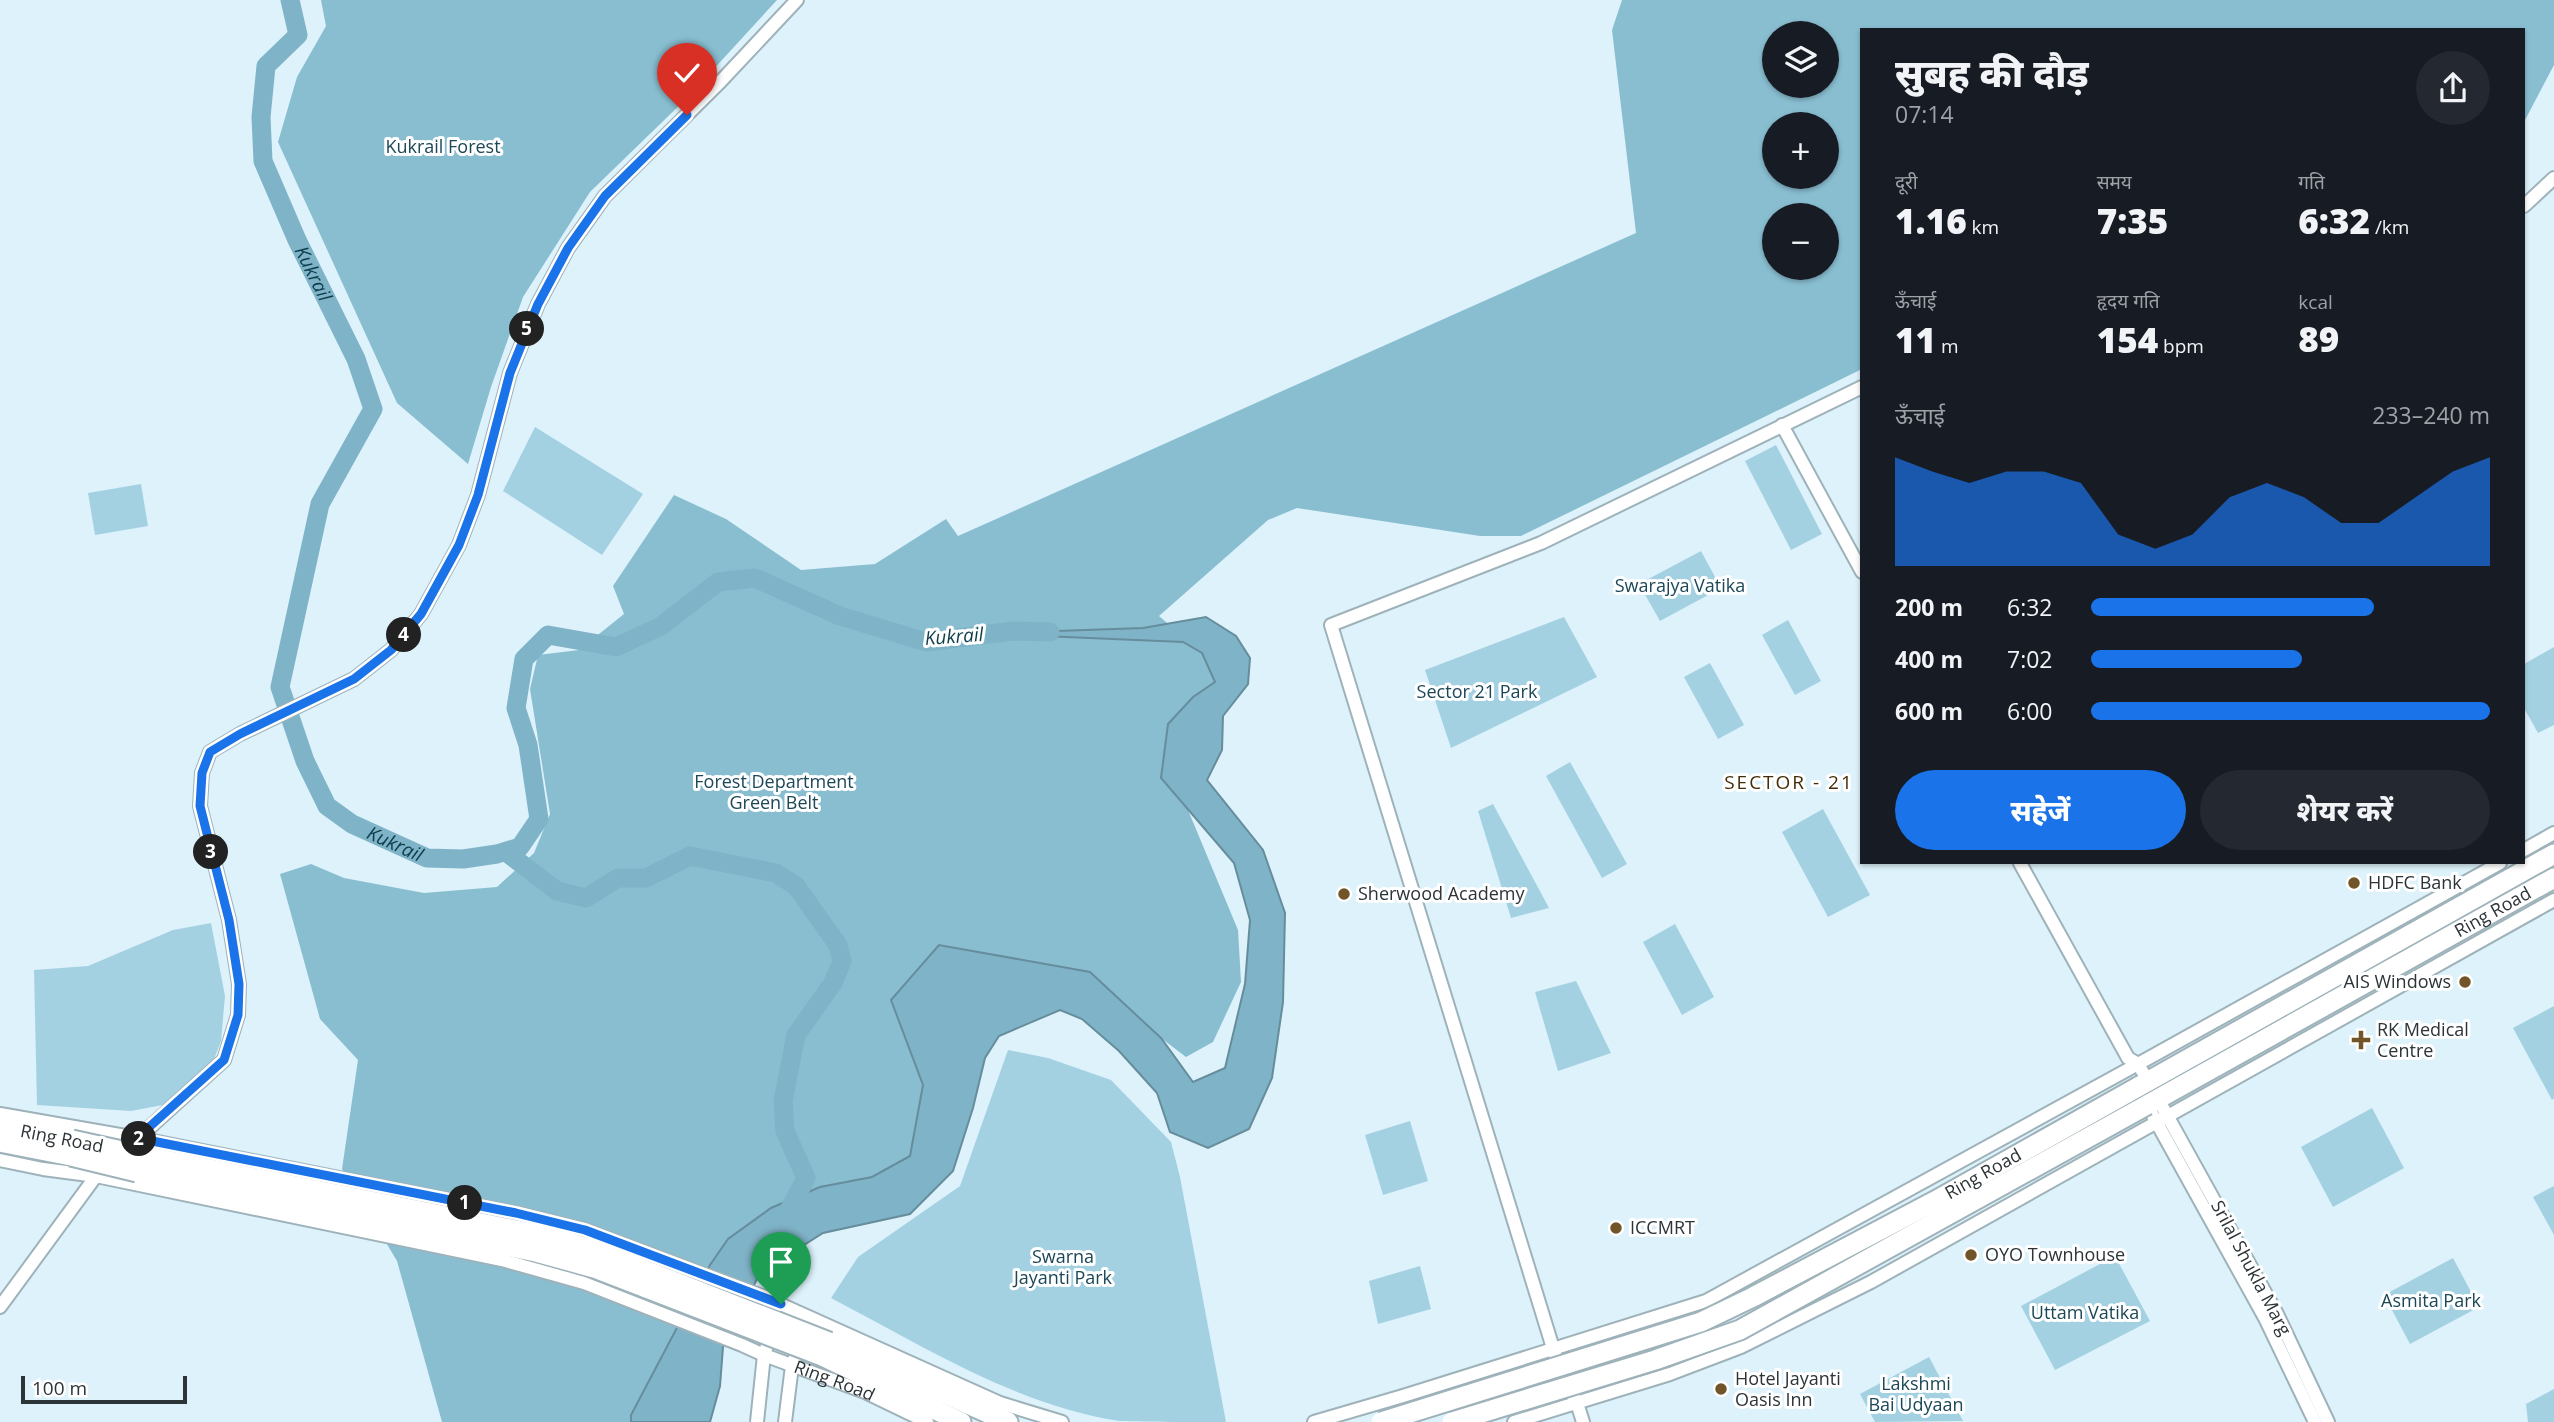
<!DOCTYPE html>
<html lang="hi">
<meta charset="utf-8">
<style>
:root{--surface:#171b24;--page:#242831;--text:#f1f3f6;--muted:#9ea1a6;--accent:#1a73e8}
body{margin:0;font-family:"Open Sans","Noto Sans Devanagari",sans-serif;background:var(--page);color:var(--text);height:100vh;display:flex;flex-direction:column;font-size:26px;white-space:nowrap}
*{box-sizing:border-box;margin:0}
p{font-size:23px;color:var(--muted)}
.icon{flex:none;width:38px;height:38px;fill:none;stroke:currentColor;stroke-width:2;stroke-linecap:round;stroke-linejoin:round}
.map{position:relative;flex:1;overflow:hidden}
.panel{position:absolute;left:1860px;top:28px;width:665px;height:836px;display:flex;flex-direction:column;background:var(--surface);border-radius:0px;box-shadow:0 2px 5px #0004}
.panel>*{flex:none}
.buttons{position:absolute;left:1762px;top:21px;display:grid;gap:14px}
.buttons a{display:grid;place-items:center;width:77px;height:77px;border-radius:50%;background:var(--surface);box-shadow:0 2px 5px #0004;font-size:35px}
.scale{position:absolute;left:21px;bottom:18px;width:166px;box-sizing:border-box;padding-left:7px;border:4px solid #2c3437;border-top:0;font-size:19px;line-height:24px;white-space:nowrap;color:#2c3437;-webkit-text-stroke:5px #fff;paint-order:stroke}
.pin{position:absolute;display:grid;place-items:center;width:60px;height:60px;color:#fff;margin:-72px -30px;border-radius:50% 50% 50% 0;rotate:-45deg;box-shadow:0 0 7px #0007}
.pin .icon{rotate:45deg}
.km{position:absolute;width:35px;height:35px;margin:-18px;border-radius:50%;background:#222;color:#fff;font-size:19px;line-height:35px;text-align:center}
.round{display:grid;place-items:center;flex:none;width:74px;height:74px;border-radius:37px;background:var(--page)}
.summary{display:flex;align-items:center;justify-content:space-between;height:119px;padding:0 35px}
h1{font-size:38px;font-weight:800;line-height:52px}
.metrics{display:grid;grid-template-columns:repeat(3,1fr);gap:10px;height:119px;padding:7px 35px}
.metrics div{display:grid;align-content:center}
.metrics b{font-size:35px;font-weight:800}
.metrics small{font-size:19px;font-weight:400}
.metrics p{font-size:19px}
.chart{height:196px;padding:14px 35px}
.chart p{display:flex;justify-content:space-between}
.chart svg{width:100%;height:126px;margin-top:7px;fill:var(--accent);opacity:.7}
.action{display:flex;gap:14px;margin-top:auto;padding:14px 35px}
.action a{flex:1;height:80px;border-radius:42px;background:var(--accent);color:#fff;font-size:28px;font-weight:800;line-height:80px;text-align:center}
.action a+a{background:var(--page);color:var(--text)}
ul{padding:0 35px;list-style:none;font-size:23px}
li{display:grid;grid-template-columns:112px 84px 1fr;align-items:center;height:52px}
li i{height:18px;border-radius:9px;background:var(--accent)}
.map>svg:first-child{display:block}
.green{fill:#a4d1e2}
.forest{fill:#89bed1;fill-rule:evenodd}
.water{fill:#7fb3c7;stroke:#668d9c;stroke-width:2}
.lines{fill:none;stroke-linecap:round;stroke-linejoin:round}
.river{stroke:#7fb3c7;stroke-width:19}
.minor-casing{stroke:#9eb2ba;stroke-width:16}
.highway-casing{stroke:#9eb2ba;stroke-width:23}
.minor{stroke:#fff;stroke-width:12}
.highway{stroke:#fff;stroke-width:19}
.highway-bridge-casing{stroke:#9eb2ba;stroke-width:23;stroke-linecap:butt}
.highway-bridge{stroke:#fff;stroke-width:19}
.route-casing{stroke:#fff;stroke-width:14}
.route{stroke:#1a73e8;stroke-width:9}
.poi-dot{fill:#725429;stroke:#fff;stroke-width:2.5}
.labels{text-anchor:middle;stroke-width:6;stroke-linejoin:round;paint-order:stroke}
.park-label{font-size:18px;fill:#1b4757;stroke:#fff}
.poi-label{font-size:18px;fill:#2c3437;stroke:#fff;text-anchor:start}
.street-label{font-size:18px;fill:#2c3437;stroke:#fff}
.water-label{font-size:19px;font-style:italic;fill:#0d3c4b;stroke:#fff}
.neighbourhood-label{font-size:19px;letter-spacing:2px;fill:#442d09;stroke:#fff}
</style>
<div class="map">
<svg width="2554" height="1422" viewBox="0 0 2554 1422">
<rect width="100%" height="100%" fill="#ddf2fb"/>
<g class="green">
<polygon points="535,427 643,494 602,555 503,491"/>
<polygon points="1776,445 1822,534 1791,550 1745,461"/>
<polygon points="141,484 148,526 95,535 88,493"/>
<polygon points="1701,551 1721,588 1660,621 1639,584"/>
<polygon points="1564,617 1597,677 1451,748 1425,670"/>
<polygon points="1788,620 1821,681 1795,695 1762,635"/>
<polygon points="2554,647 2554,725 2538,733 2524,708 2524,664"/>
<polygon points="1710,663 1744,725 1718,739 1684,677"/>
<polygon points="1570,762 1627,864 1602,878 1546,776"/>
<polygon points="1493,804 1549,908 1511,918 1478,811"/>
<polygon points="1823,809 1870,895 1828,917 1782,832"/>
<polygon points="211,923 225,996 221,1041 211,1067 168,1104 131,1111 37,1105 34,970 88,966 173,930"/>
<polygon points="1675,924 1714,997 1682,1015 1643,942"/>
<polygon points="1576,981 1611,1053 1558,1071 1535,992"/>
<polygon points="2554,1006 2554,1098 2552,1100 2513,1028"/>
<path d="M1008,1050L1048,1058L1111,1080L1171,1142L1180,1177L1226,1422C1194,1422 1149,1422 1119,1421C1016,1405 923,1346 831,1298L858,1257L960,1186Z"/>
<polygon points="2372,1108 2404,1168 2333,1207 2301,1147"/>
<polygon points="1410,1121 1428,1181 1383,1195 1365,1135"/>
<polygon points="2554,1186 2554,1235 2533,1197"/>
<polygon points="2115,1256 2150,1321 2055,1370 2021,1306"/>
<polygon points="2453,1258 2479,1307 2410,1344 2384,1295"/>
<polygon points="1420,1266 1431,1309 1378,1324 1369,1281"/>
<polygon points="1929,1357 1963,1421 1875,1422 1860,1394"/>
<polygon points="2554,1389 2554,1422 2528,1422 2526,1404"/>
</g>
<g class="forest">
<polygon points="321,0 777,0 688,97 590,192 523,297 491,387 468,464 397,403 278,142 297,77 326,26"/>
<path d="M1622,0H2554V65L2524,122V30H1862V369L1521,536H1480L1297,508L1268,520L1159,616L1202,653L1216,683L1193,697L1161,778L1188,810L1238,930L1241,982L1213,1042L1186,1057L1161,1038L1090,972L891,1000L923,1085L910,1156L872,1177L820,1187L728,1239L710,1265L632,1415L631,1422H442L397,1261L342,1169L358,1060L320,1019L280,874L311,864L344,878L424,893L497,887L534,853L550,814L530,689L538,655L579,650L624,614L613,586L674,495L726,519L801,570L875,564L946,519L958,536L1636,233L1612,30ZM1774,33H1827V86H1774ZM1774,124H1827V177H1774ZM1774,215H1827V268H1774Z"/>
</g>
<polygon class="water" points="1206,617 1236,636 1250,658 1248,684 1223,716 1222,750 1207,780 1263,850 1285,913 1283,1002 1272,1078 1249,1129 1208,1148 1170,1132 1157,1093 1119,1051 1082,1019 1060,1010 999,1036 985,1058 973,1108 953,1171 910,1214 823,1233 760,1273 723,1347 720,1386 710,1422 631,1422 631,1415 710,1265 728,1239 771,1208 820,1187 872,1177 910,1156 923,1085 891,1000 939,945 1090,972 1161,1038 1193,1082 1225,1068 1245,984 1250,920 1234,863 1161,778 1168,724 1193,697 1215,682 1202,653 1183,642 1042,636 1027,632 1143,628"/>
<g class="lines">
<g class="river">
<path id="s1" d="M290,0L298,35L266,66L261,117L263,161L297,240L356,359L373,409L320,504L280,687L305,761L327,806L352,824L427,858L463,859L497,854L520,847L539,819L528,745L516,708L524,659L548,635L616,647L661,626L718,582L755,578L840,616L926,642L1013,631L1050,632"/>
<polyline points="506,852 557,891 586,898 618,878 646,878 690,856 776,873 796,886 838,945 842,961 833,983 796,1035 783,1101 785,1131 806,1178 785,1218"/>
</g>
<g class="minor-casing">
<g id="minor">
<polyline points="2524,206 2554,178"/>
<polyline points="1782,425 1862,572"/>
<polyline points="2524,850 2554,833"/>
<polyline points="2020,863 2128,1058 2138,1064 2148,1081"/>
<polyline points="2158,1099 2277,1314 2328,1422"/>
<polyline points="2147,1105 2265,1318 2315,1422"/>
<polyline points="0,1114 137,1138 516,1213 585,1230 762,1296 1000,1403 1062,1422"/>
<path id="s2" d="M0,1160L43,1169L96,1176L502,1260L584,1283L742,1345L764,1355L865,1392L927,1422"/>
<polyline points="0,1307 96,1176 224,1060 238,1015 239,984 229,920 200,806 202,773 210,752 240,734 354,679 391,650 421,614 459,545 478,495 510,373 538,304 568,248 605,196 721,81 797,0"/>
<polyline points="757,1422 764,1355 772,1330"/>
<polyline points="785,1422 792,1366 801,1341"/>
<polyline points="1314,1422 1403,1396 1706,1301 2138,1064 2500,863"/>
<polyline points="1514,1422 1670,1374 1741,1347 1871,1282 2554,900"/>
<polyline points="1583,1422 1577,1403 1560,1371 1331,625 1541,543 1862,387"/>
</g>
</g>
<g class="highway-casing">
<g id="highway">
<polyline points="2138,1087 2554,854"/>
<path id="s3" d="M2147,1105L2554,878"/>
<polyline points="0,1127 72,1140"/>
<polyline points="0,1142 71,1156"/>
<polyline points="145,1156 541,1235 595,1250 655,1274"/>
<polyline points="137,1172 536,1252 594,1268 646,1288"/>
<polyline points="829,1342 1008,1422"/>
<polyline points="822,1356 961,1422"/>
</g>
</g>
<use href="#minor" class="minor"/>
<use href="#highway" class="highway"/>
<g class="highway-bridge-casing">
<g id="highway-bridge">
<polyline points="72,1140 145,1156"/>
<polyline points="71,1156 137,1172"/>
<polyline points="655,1274 829,1342"/>
<polyline points="646,1288 822,1356"/>
<path id="s4" d="M1381,1422L1701,1322L1753,1297L1935,1201L2138,1087"/>
<polyline points="1452,1422 1655,1360 1740,1330 2147,1105"/>
</g>
</g>
<use href="#highway-bridge" class="highway-bridge"/>
</g>
<g class="lines">
<g class="route-casing">
<polyline id="route" points="687,115 605,196 568,248 538,304 510,373 478,495 459,545 421,614 391,650 354,679 240,734 210,752 202,773 200,806 229,920 239,984 238,1015 224,1060 137,1138 516,1213 585,1230 781,1304"/>
</g>
<use href="#route" class="route"/>
</g>
<g class="poi-dot">
<circle cx="2354" cy="883" r="7"/>
<circle cx="1344" cy="894" r="7"/>
<circle cx="2465" cy="982" r="7"/>
<path d="M2357.5 1029.5h7v7h7v7h-7v7h-7v-7h-7v-7h7z"/>
<circle cx="1616" cy="1228" r="7"/>
<circle cx="1971" cy="1255" r="7"/>
<circle cx="1721" cy="1389" r="7"/>
</g>
<g class="labels">
<g class="park-label">
<text x="443" y="153">Kukrail Forest</text>
<text x="1680" y="592">Swarajya Vatika</text>
<text x="1477" y="698">Sector 21 Park</text>
<text x="774" y="788">Forest Department<tspan x="774" dy="21">Green Belt</tspan></text>
<text x="1063" y="1263">Swarna<tspan x="1063" dy="21">Jayanti Park</tspan></text>
<text x="2431" y="1307">Asmita Park</text>
<text x="2085" y="1319">Uttam Vatika</text>
<text x="1916" y="1390">Lakshmi<tspan x="1916" dy="21">Bai Udyaan</tspan></text>
</g>
<g class="poi-label">
<text x="2368" y="889">HDFC Bank</text>
<text x="1358" y="900">Sherwood Academy</text>
<text x="2451" y="988" text-anchor="end">AIS Windows</text>
<text x="2377" y="1036">RK Medical<tspan x="2377" dy="21">Centre</tspan></text>
<text x="1630" y="1234">ICCMRT</text>
<text x="1985" y="1261">OYO Townhouse</text>
<text x="1735" y="1385">Hotel Jayanti<tspan x="1735" dy="21">Oasis Inn</tspan></text>
</g>
<g class="street-label">
<text dy="6" stroke="none"><textPath href="#s3" startOffset="396">Ring Road</textPath></text>
<text transform="translate(62 1139) rotate(11)" y="6">Ring Road</text>
<text dy="6" stroke="none"><textPath href="#s4" startOffset="654">Ring Road</textPath></text>
<text transform="translate(2251 1268) rotate(62)" y="6">Srilal Shukla Marg</text>
<text dy="6" stroke="none"><textPath href="#s2" startOffset="866">Ring Road</textPath></text>
</g>
<g class="water-label">
<text dy="7" stroke="none"><textPath href="#s1" startOffset="299">Kukrail</textPath></text>
<text transform="translate(954 636) rotate(-4)" y="7">Kukrail</text>
<text dy="7" stroke="none"><textPath href="#s1" startOffset="950">Kukrail</textPath></text>
</g>
<g class="neighbourhood-label">
<text x="1789" y="789">SECTOR - 21</text>
</g>
</g>
</svg>
<div class="buttons">
<a><svg class="icon" aria-label="layers" viewBox="0 0 24 24"><path d="M12 4l9 5-9 5-9-5zM3 14l9 5 9-5"/></svg></a>
<a>+</a>
<a>−</a>
</div>
<div class="scale">100 m</div>
<div class="pin" style="left:781px;top:1304px;background:#1e9e55"><svg class="icon" aria-label="arrive" viewBox="0 0 24 24"><path d="M6 21V4h12l-3 4 3 4H6"/></svg></div>
<div class="pin" style="left:687px;top:115px;background:#d93025"><svg class="icon" aria-label="check" viewBox="0 0 24 24"><path d="M5 12l5 5 9-10"/></svg></div>
<b class="km" style="left:465px;top:1203px">1</b>
<b class="km" style="left:139px;top:1139px">2</b>
<b class="km" style="left:211px;top:852px">3</b>
<b class="km" style="left:404px;top:635px">4</b>
<b class="km" style="left:527px;top:329px">5</b>
<section class="panel">
<div class="summary"><div><h1>सुबह की दौड़</h1><p>07:14</p></div><a class="round"><svg class="icon" aria-label="share" viewBox="0 0 24 24"><path d="M12 15V3M7 8l5-5 5 5M5 13v7h14v-7"/></svg></a></div>
<div class="metrics">
<div><p>दूरी</p><b>1.16<small> km</small></b></div>
<div><p>समय</p><b>7:35</b></div>
<div><p>गति</p><b>6:32<small> /km</small></b></div>
</div>
<div class="metrics">
<div><p>ऊँचाई</p><b>11<small> m</small></b></div>
<div><p>हृदय गति</p><b>154<small> bpm</small></b></div>
<div><p>kcal</p><b>89</b></div>
</div>
<div class="chart"><p><span>ऊँचाई</span>233–240 m</p>
<svg viewBox="0 0 160 44" preserveAspectRatio="none"><path d="M0 44V6L10 11L20 15L30 11L40 11L50 15L60 33L70 38L80 33L90 20L100 15L110 20L120 29L130 29L140 20L150 11L160 6V44z"/></svg>
</div>
<ul>
<li><b>200 m</b>6:32<i style="width:71%"></i></li>
<li><b>400 m</b>7:02<i style="width:53%"></i></li>
<li><b>600 m</b>6:00<i style="width:100%"></i></li>
</ul>
<div class="action"><a>सहेजें</a><a>शेयर करें</a></div>
</section>
</div>
